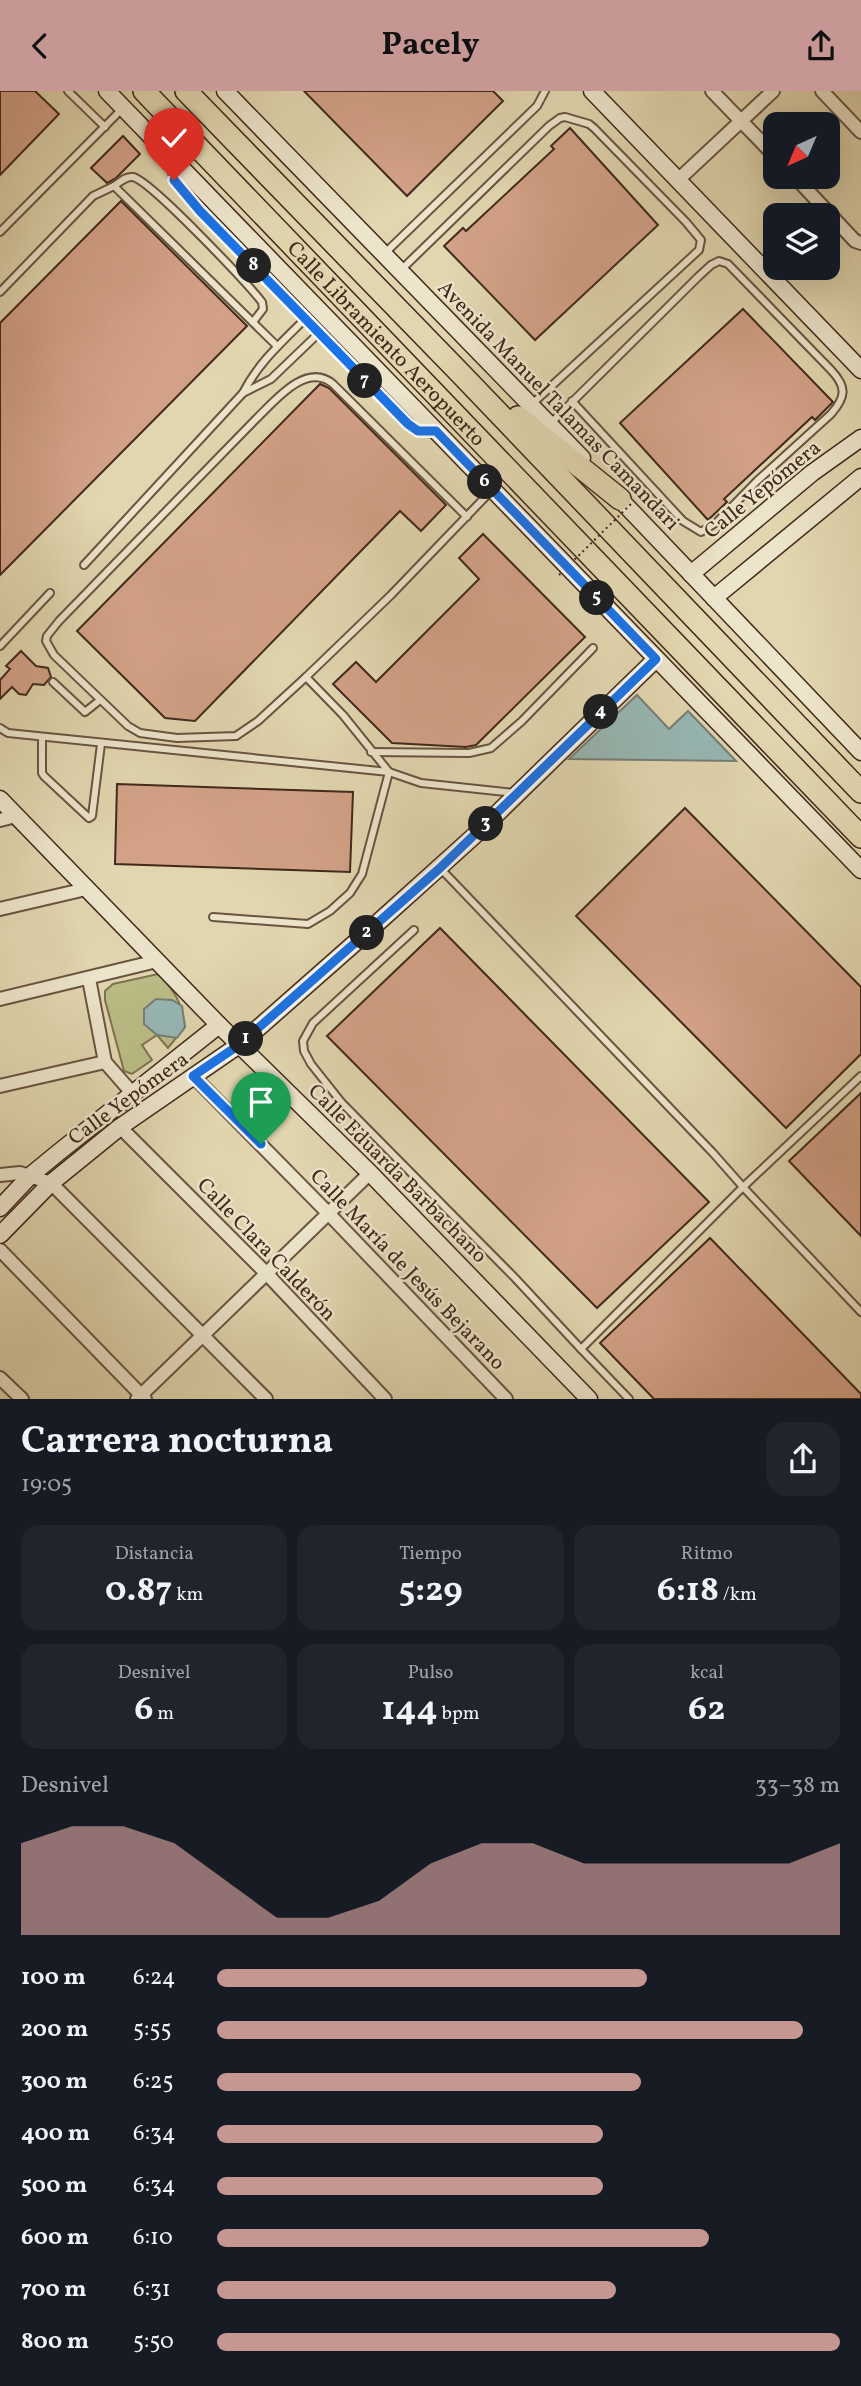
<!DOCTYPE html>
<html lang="es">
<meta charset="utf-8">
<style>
:root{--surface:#171b24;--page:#20242c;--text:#f1f3f6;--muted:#9ea1a6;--accent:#c59692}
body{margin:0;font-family:Vollkorn,serif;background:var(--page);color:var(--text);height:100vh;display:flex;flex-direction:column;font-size:26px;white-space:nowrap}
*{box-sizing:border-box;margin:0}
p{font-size:23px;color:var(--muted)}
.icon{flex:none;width:38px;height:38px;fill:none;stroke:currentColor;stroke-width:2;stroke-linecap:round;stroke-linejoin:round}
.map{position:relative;height:1308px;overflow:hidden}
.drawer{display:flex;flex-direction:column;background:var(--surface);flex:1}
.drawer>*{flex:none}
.needle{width:46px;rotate:224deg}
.buttons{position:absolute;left:763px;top:21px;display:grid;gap:14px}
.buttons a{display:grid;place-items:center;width:77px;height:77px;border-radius:14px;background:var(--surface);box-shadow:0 7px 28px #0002;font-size:35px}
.pin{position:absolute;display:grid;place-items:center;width:60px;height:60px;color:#fff;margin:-72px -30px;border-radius:50% 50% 50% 0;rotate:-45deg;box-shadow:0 0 7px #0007}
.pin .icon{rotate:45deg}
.km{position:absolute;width:35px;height:35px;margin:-18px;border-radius:50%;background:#222;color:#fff;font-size:19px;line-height:35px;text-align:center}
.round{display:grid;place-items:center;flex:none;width:74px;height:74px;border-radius:21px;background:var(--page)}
.head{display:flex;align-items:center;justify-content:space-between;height:119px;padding:0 21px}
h1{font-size:38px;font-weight:700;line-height:52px}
.figures{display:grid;grid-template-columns:repeat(3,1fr);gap:10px;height:119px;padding:7px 21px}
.figures div{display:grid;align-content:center;border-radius:18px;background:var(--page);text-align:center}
.figures b{font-size:35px;font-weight:700}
.figures small{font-size:19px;font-weight:400}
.figures p{font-size:19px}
.chart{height:196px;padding:14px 21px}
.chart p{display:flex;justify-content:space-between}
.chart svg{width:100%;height:126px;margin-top:7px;fill:var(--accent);opacity:.7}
ul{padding:0 21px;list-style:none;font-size:23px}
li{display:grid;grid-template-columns:112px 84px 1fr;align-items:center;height:52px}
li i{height:18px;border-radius:9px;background:var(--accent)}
header{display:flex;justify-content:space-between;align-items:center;height:91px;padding:0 21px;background:var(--accent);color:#111;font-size:32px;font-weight:700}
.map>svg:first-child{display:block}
.green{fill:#babc85;stroke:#7e7250;stroke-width:2}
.water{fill:#97b7b4;stroke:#757e77;stroke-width:2}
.building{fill:#d2a187;stroke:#41291c;stroke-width:2}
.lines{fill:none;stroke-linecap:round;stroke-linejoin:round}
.lane-casing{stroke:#695441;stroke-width:10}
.street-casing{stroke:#695441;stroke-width:16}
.secondary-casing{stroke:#41291c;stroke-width:19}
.highway-casing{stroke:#41291c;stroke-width:24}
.lane{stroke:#ece4cb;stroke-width:6}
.street{stroke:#ece4cb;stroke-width:12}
.secondary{stroke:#ece4cb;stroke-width:16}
.highway{stroke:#e1d6af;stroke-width:21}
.path-bridge{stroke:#41291c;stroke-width:2;stroke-dasharray:2 3.5;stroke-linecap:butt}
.route-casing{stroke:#fff;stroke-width:14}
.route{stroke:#1a73e8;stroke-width:9}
.labels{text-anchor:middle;stroke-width:5;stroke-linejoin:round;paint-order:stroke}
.street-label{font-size:21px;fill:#41291c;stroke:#ece4cb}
</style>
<header><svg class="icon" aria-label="back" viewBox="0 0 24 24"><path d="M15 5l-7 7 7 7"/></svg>Pacely<svg class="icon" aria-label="share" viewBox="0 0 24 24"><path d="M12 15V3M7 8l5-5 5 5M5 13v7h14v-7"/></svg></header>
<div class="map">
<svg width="861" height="1308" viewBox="0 0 861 1308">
<rect width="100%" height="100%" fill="#e1d6af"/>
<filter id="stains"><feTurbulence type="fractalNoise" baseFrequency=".00286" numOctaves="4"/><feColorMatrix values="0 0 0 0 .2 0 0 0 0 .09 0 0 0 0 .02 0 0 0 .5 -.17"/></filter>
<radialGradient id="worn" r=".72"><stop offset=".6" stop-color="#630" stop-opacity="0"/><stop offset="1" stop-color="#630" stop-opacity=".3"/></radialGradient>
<path class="green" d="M158,883C175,899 182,913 185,936L168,957L157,944L142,954L152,969L132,983L124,980L105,909V900L113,893Z"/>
<g class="water">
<polygon points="637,604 669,638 688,620 736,670 569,668"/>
<polygon points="156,908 172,909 182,915 185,936 177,947 157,944 144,933 144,918"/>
</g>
<g class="building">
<polygon points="0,0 35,0 59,23 0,84"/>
<polygon points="304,0 493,0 503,10 407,105"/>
<polygon points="570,37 658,134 535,249 444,155 463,137 466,140 554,58 551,55"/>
<polygon points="123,45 140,63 116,87 107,92 91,77"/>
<polygon points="121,110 247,235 0,484 0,232"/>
<polygon points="743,218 833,311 815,329 812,326 724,408 727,411 708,429 620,332"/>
<polygon points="320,293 329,297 446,414 421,440 400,420 195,630 165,627 77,540"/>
<polygon points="483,443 585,546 476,654 466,656 392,652 333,593 356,571 376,591 479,488 459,467"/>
<polygon points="21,560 36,575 48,577 51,586 44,594 33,593 26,604 19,603 12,596 0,608 0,589 10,578 6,575"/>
<polygon points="117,693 353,701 350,781 115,773"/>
<polygon points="685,717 861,896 861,963 786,1037 576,825"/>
<polygon points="440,837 709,1111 597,1217 327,945"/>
<polygon points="861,1002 861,1145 789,1070"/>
<polygon points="710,1147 861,1303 861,1308 654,1308 600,1252"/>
</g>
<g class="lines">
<g class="lane-casing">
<g id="lane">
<polyline points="68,0 105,36"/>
<polyline points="168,68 174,89 179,97 380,306 413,337 433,340"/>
<path d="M114,95C120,91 126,85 133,86C151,90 246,191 262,211L263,218L253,231"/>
<polyline points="0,141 122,18"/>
<polyline points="385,162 537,15 545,0"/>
<polyline points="402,178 549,35 560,27 565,26 589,33 594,37 686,131 701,149 699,159 532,313"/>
<polyline points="0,201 93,105 114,95 277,255"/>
<polyline points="243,302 271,288 319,242"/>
<path d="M551,332L698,186L711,174L719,170L728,173L831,279C847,296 846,306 831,323L757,390L717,431L701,441L683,430L572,310"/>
<path d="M467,426L333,293C306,270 274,311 255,329L59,530L47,545L46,550L54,564L128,635L140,642L177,647L236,645L258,630L306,586L391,504L491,400"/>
<path d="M84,474L243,302C258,272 282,251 305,228"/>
<polyline points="0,555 50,502"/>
<polyline points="306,586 343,624 389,681 421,692 514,702"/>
<polyline points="53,591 85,621 100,609"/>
<polyline points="0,637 8,642 389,681 362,783 350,802 330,820 308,833 213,826"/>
<polyline points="42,646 42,682 44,685 89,727 92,725 101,653"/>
<polyline points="371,661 469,662 491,657 522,630 593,557"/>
<polyline points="440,777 713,1062 743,1096 581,1258 629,1308"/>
<polyline points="414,839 313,932 303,950 304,960 311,973 342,1012 515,1187 581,1258"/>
<polyline points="861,985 743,1096 861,1221"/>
</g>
</g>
<g class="street-casing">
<g id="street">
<polyline points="712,0 775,65"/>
<polyline points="822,0 861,41"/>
<polyline points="795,86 855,150 861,152"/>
<polyline points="678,89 773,0"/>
<polyline points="0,729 16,725"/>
<polyline points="0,818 86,798"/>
<polyline points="89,888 105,971 133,1003"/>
<polyline points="0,908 157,870"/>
<polyline points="193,985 328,1122 506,1308"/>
<polyline points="0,995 105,971"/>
<polyline points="120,1036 266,1182 385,1308"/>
<polyline points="0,1084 20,1082 51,1092 266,1308"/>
<polyline points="0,1159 145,1308"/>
<polyline points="0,1287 22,1308"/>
<polyline points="137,1308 370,1082"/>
</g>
</g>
<g class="secondary-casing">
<g id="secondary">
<polyline points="107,0 861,779"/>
<polyline points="225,0 582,367"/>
<polyline points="592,0 861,279"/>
<polyline points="614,402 861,661"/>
<polyline points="691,483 812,382 861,347"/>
<polyline points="714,507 861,386"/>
<polyline points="0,708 219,934 370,1082 589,1308"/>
<polyline points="0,1117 31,1084 59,1061 219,934"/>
<polyline points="0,1144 51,1092 120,1036 239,954 373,836 474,745 656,568"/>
</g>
</g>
<g class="highway-casing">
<g id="highway">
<path id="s1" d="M144,0L861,746"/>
<polyline points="186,0 462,284 861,701"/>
<polyline points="518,326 620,408"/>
</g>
</g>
<use href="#lane" class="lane"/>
<use href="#street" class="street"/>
<use href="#secondary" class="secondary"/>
<use href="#highway" class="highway"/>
<polyline class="path-bridge" points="559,484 633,411"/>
</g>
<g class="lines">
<g class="route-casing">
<polyline id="route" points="174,89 200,120 408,333 418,340 436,340 656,568 440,777 239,954 193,985 261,1053"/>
</g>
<use href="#route" class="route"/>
</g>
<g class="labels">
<g class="street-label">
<text dy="7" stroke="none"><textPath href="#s1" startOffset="350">Calle Libramiento Aeropuerto</textPath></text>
<text transform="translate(559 314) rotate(46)" y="7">Avenida Manuel Talamas Camandari</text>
<text transform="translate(762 398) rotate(-39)" y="7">Calle Yepómera</text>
<text transform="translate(128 1007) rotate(-36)" y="7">Calle Yepómera</text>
<text transform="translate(398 1082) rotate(45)" y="7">Calle Eduarda Barbachano</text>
<text transform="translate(267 1158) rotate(46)" y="7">Calle Clara Calderón</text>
<text transform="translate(408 1178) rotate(46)" y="7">Calle María de Jesús Bejarano</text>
</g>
</g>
<rect width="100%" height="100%" filter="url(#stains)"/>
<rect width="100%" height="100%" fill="url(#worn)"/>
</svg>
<div class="buttons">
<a><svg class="needle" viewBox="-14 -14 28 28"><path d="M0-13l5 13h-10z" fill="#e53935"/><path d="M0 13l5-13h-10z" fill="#9ea1a6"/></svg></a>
<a><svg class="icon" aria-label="layers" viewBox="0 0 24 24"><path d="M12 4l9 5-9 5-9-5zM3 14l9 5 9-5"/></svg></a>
</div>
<div class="pin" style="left:261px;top:1053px;background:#1e9e55"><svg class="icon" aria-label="arrive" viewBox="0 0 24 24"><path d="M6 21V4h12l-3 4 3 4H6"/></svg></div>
<div class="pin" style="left:174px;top:89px;background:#d93025"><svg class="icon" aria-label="check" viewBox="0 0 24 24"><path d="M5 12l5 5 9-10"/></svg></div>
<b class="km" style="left:246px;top:948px">1</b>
<b class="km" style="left:367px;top:842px">2</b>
<b class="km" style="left:486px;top:733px">3</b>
<b class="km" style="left:601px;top:621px">4</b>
<b class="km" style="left:597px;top:507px">5</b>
<b class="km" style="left:485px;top:391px">6</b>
<b class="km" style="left:365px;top:290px">7</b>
<b class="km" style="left:254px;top:175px">8</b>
</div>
<section class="drawer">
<div class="head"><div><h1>Carrera nocturna</h1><p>19:05</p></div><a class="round"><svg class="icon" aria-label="share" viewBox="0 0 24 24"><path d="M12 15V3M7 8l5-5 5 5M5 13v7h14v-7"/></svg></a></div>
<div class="figures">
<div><p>Distancia</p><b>0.87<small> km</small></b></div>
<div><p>Tiempo</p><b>5:29</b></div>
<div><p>Ritmo</p><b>6:18<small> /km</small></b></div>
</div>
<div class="figures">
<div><p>Desnivel</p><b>6<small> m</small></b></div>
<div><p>Pulso</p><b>144<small> bpm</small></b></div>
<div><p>kcal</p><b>62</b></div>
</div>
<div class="chart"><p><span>Desnivel</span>33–38 m</p>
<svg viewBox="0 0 160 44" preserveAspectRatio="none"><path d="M0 44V12L10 6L20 6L30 12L40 25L50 38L60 38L70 32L80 19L90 12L100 12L110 19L120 19L130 19L140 19L150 19L160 12V44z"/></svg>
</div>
<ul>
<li><b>100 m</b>6:24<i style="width:69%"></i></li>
<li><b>200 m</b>5:55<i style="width:94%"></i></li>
<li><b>300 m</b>6:25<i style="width:68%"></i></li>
<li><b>400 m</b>6:34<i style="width:62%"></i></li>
<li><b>500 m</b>6:34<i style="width:62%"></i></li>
<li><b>600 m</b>6:10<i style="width:79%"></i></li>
<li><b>700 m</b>6:31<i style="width:64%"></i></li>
<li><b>800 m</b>5:50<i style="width:100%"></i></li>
</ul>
</section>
